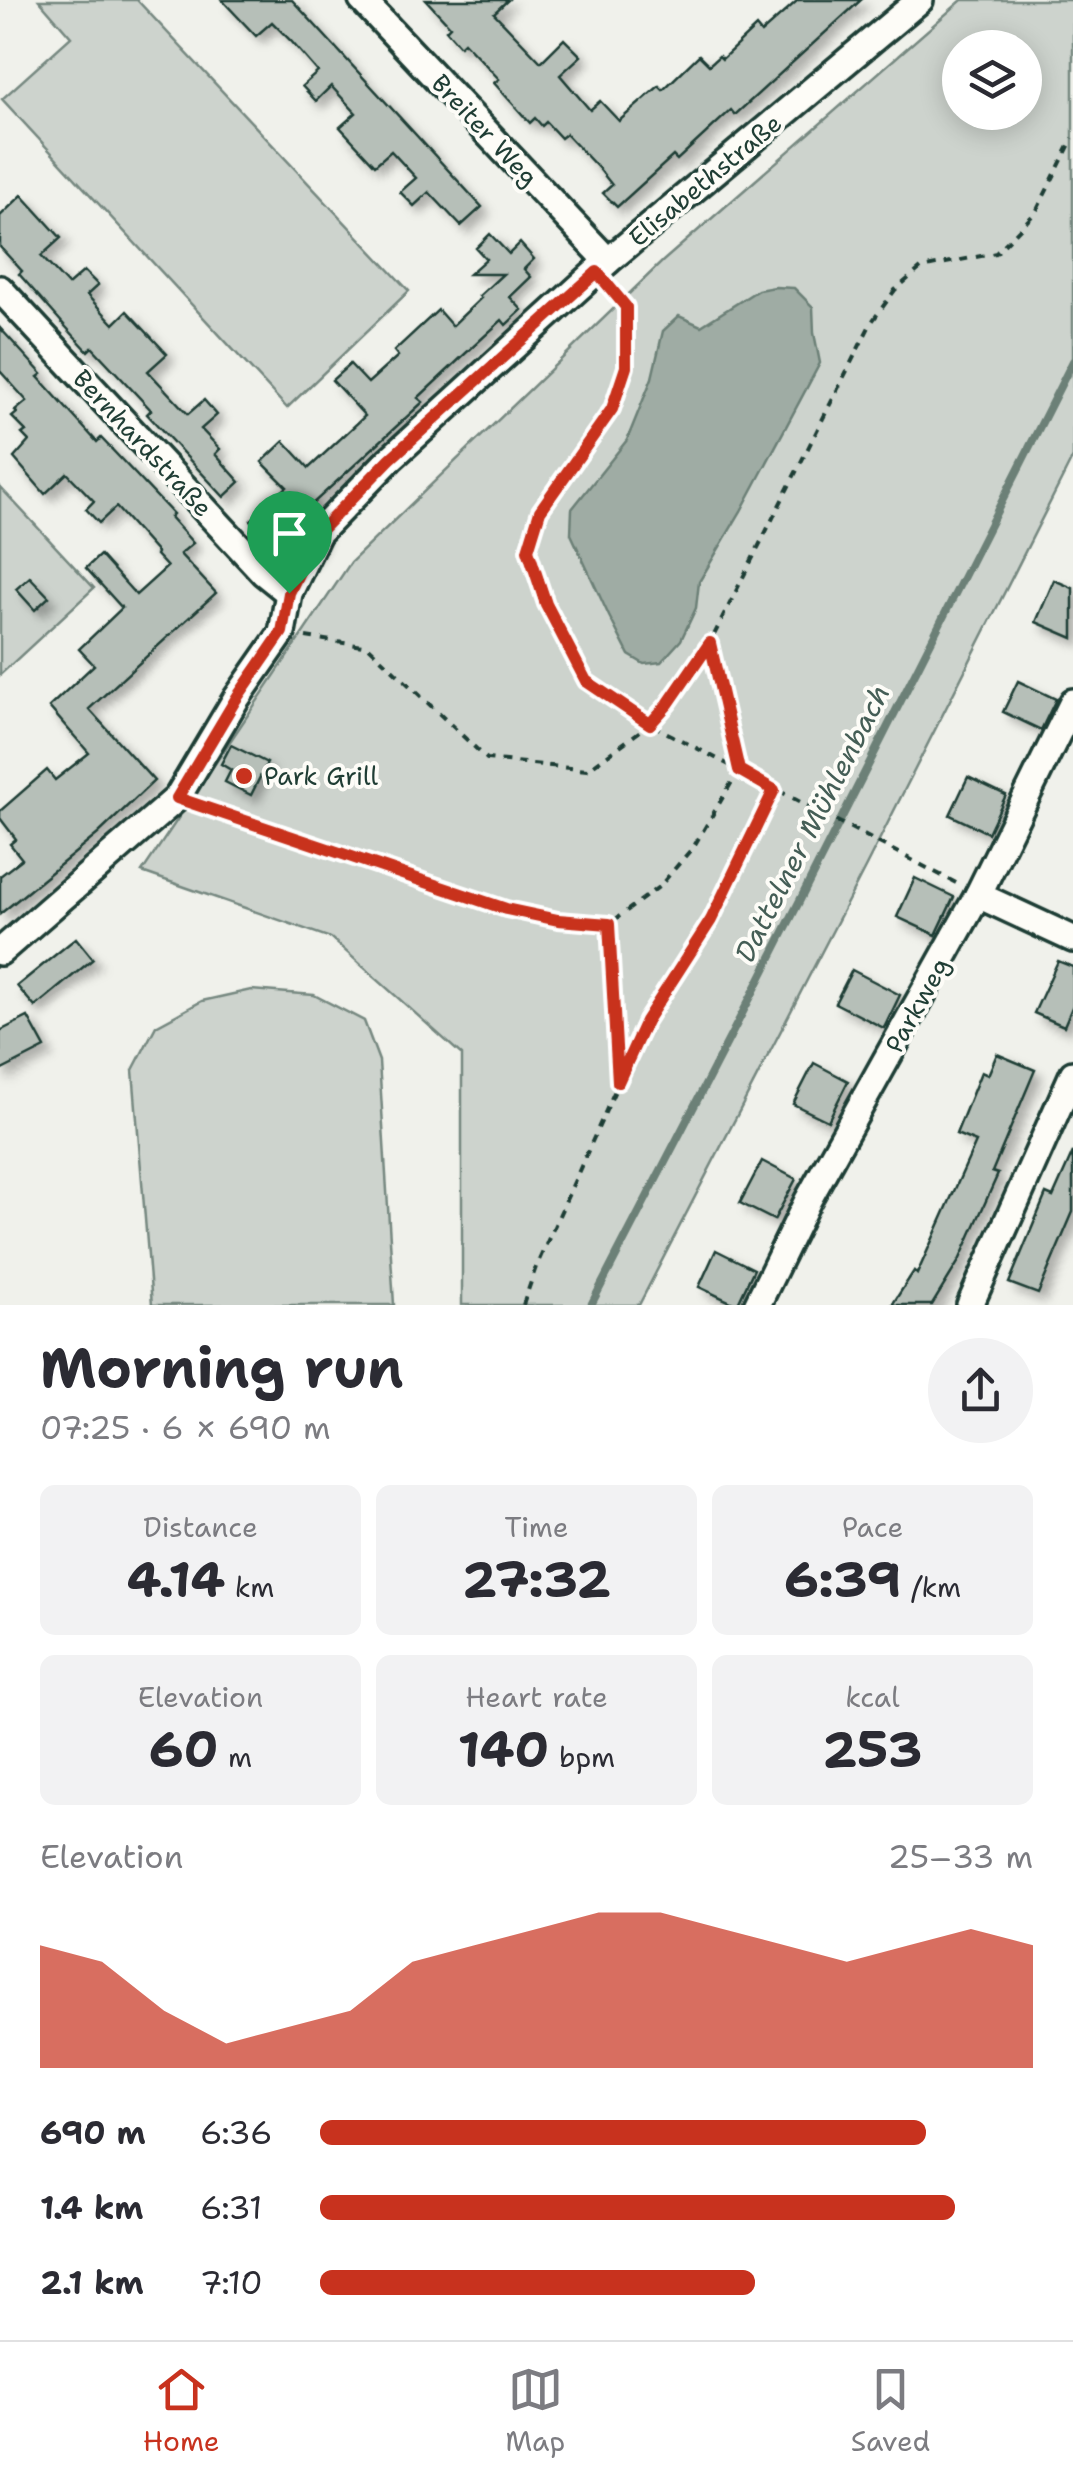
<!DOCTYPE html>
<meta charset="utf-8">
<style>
:root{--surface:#fff;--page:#f2f2f3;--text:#2b2b33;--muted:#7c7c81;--line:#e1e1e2;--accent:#c8321e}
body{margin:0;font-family:"Shantell Sans",sans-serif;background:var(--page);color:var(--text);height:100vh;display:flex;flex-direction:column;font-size:38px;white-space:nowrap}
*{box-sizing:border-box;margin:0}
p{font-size:32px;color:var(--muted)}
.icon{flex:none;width:55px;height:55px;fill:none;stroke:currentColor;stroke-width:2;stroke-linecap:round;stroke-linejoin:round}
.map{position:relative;height:1305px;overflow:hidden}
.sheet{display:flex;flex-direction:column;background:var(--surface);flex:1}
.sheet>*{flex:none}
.buttons{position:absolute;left:942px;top:30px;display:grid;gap:20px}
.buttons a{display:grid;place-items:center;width:100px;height:100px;border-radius:50%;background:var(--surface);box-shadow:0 5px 25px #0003;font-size:50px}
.pin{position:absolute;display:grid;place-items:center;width:85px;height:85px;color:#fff;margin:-102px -42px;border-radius:50% 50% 50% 0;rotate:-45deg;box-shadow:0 0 10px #0007}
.pin .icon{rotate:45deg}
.round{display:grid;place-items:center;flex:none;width:105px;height:105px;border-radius:52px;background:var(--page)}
.headline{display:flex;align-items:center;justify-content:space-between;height:170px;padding:0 40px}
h1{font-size:55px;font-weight:700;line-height:75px}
.metrics{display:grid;grid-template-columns:repeat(3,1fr);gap:15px;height:170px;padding:10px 40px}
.metrics div{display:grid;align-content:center;border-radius:15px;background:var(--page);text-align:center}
.metrics b{font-size:50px;font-weight:700}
.metrics small{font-size:28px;font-weight:400}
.metrics p{font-size:28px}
.chart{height:280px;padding:20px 40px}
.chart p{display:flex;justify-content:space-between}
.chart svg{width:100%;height:180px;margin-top:10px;fill:var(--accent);opacity:.7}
ul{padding:0 40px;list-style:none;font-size:32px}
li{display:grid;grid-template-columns:160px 120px 1fr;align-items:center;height:75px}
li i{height:25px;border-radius:12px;background:var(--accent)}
.dock{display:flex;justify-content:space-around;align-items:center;height:140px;border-top:2px solid var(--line);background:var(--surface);font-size:28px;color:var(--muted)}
.dock a{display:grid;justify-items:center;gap:5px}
.dock .selected{color:var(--accent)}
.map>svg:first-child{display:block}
.green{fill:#cdd3cd;stroke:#768880;stroke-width:2.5;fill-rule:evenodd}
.water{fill:#9faca4;stroke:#6c8077;stroke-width:2.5}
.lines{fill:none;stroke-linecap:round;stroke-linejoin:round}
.stream{stroke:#6c8077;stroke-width:8}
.building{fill:#b6bfb8;stroke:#1f3d34;stroke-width:2.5;filter:url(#shadow)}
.minor-casing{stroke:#1f3d34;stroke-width:32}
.path{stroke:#1f3d34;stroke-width:4;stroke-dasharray:8 8;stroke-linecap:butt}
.minor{stroke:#fdfcf7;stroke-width:25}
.route-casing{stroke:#fff;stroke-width:20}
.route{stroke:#c8321e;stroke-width:12}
.poi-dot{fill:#c8321e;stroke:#fdfcf7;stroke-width:4}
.labels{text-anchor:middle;stroke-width:8;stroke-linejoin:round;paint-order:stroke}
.street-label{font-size:25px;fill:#1f3d34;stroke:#fdfcf7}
.poi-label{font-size:25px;fill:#1f3d34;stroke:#fdfcf7;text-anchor:start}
.water-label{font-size:28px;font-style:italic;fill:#455e56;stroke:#fdfcf7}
</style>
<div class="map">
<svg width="1073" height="1305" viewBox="0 0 1073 1305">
<defs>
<filter id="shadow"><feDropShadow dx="7" dy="7" stdDeviation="5" flood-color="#0004"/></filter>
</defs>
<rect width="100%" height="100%" fill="#f0f1eb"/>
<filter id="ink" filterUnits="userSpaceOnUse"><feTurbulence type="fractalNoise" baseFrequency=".01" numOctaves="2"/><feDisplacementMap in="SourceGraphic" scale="20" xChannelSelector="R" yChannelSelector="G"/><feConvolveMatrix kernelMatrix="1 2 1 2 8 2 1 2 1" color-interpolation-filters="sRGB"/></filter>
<g filter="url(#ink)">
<g class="green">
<polygon points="39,0 137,0 409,291 287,408 2,99 71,37"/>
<path d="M962,0H1073V457L866,866L639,1305H462V1055L331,938L142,872L351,562L663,261ZM960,48H1025V112H960Z"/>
<polygon points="0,487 94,588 0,675"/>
<polygon points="251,990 314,995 364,1021 379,1061 394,1305 152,1305 133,1070 156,1026 202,1001"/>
</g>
<polygon class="water" points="775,287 794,288 813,307 814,333 820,363 741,511 699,582 696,608 681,640 661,662 644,664 629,655 609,616 571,534 572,509 627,440 652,378 663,331 679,316 701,326 758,290"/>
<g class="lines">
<polyline class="stream" points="591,1305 758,983 1073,361"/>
</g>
<g class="building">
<polygon points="222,0 292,0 482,207 461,226 429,192 414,206 400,192 416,178 391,151 375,165 340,127 356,113 331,86 316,101 302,86 318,72 291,41 272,22 256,36"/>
<polygon points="426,0 508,0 494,13 541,62 564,39 581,56 560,75 590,110 600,101 619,121 659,86 663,90 699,55 709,65 719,56 722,59 756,27 761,33 798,0 861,0 735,115 731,110 677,160 673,156 617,207 603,193 612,185 600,170 566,134 561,138 546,122 542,126 535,118 530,123 494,83 499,79 464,42 460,46 446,30 450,26"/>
<polygon points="22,195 61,238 41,256 68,285 84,271 98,285 87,295 114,324 127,311 167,354 148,371 188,414 204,400 217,415 201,429 220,449 215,454 240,482 224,497 147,414 151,410 92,347 88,351 65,326 19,274 22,271 0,247 0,216"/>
<polygon points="490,234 509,254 520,243 534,259 524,269 531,277 510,297 522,310 506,325 502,320 465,354 418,398 423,402 271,542 251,520 287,487 262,462 284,441 309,468 365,416 332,380 350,364 368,383 398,356 394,351 438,310 452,326 481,298 479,296 503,274 469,274 486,259 476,248"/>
<polygon points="0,328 42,374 38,377 97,442 101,438 173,514 170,517 193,543 180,554 216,593 89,709 154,781 98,834 0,914 0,876 22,859 10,844 16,839 0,818 0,811 47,770 55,780 89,753 49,707 94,665 79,649 122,608 86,568 100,555 136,595 167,567 156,555 157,553 116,507 99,523 86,509 94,501 67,473 45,494 14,458 29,441 22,434 26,431 12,417 17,413 15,411 27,401 0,371"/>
<polygon points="30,577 49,597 35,610 16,589"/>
<polygon points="1054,580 1073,588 1073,638 1036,622"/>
<polygon points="1018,681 1056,699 1041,730 1003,712"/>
<polygon points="231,745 267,763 251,795 225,782 231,770 221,764"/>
<polygon points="968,777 1006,795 988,833 950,815"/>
<polygon points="915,878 954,897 936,935 897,917"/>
<polygon points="76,938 93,959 35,1007 17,986"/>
<polygon points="1058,961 1073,967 1073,1005 1064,1026 1034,1013"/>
<polygon points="852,970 900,995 884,1028 835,1003"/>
<polygon points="28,1017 45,1048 0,1071 0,1031"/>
<polygon points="997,1054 1035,1070 992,1172 998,1174 959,1261 932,1305 892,1305 914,1271 917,1274 976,1142 956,1134 981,1072 988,1075"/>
<polygon points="814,1063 848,1081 828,1121 793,1104"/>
<polygon points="1073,1152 1073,1212 1038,1294 1009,1283 1046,1194 1053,1197"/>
<polygon points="762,1161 796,1179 774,1220 740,1203"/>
<polygon points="716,1250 754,1269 737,1305 699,1287"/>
</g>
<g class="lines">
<g class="minor-casing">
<g id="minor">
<polyline points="362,0 608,261"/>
<polyline points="0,289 264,573 289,593"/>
<polyline points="978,895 1073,939"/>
<polyline points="0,952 177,798 236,699 282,633 289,593 318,533 390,459 608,261 920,0"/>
<polyline points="757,1305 808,1200 978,895 1073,702"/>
<polyline points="970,1305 1073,1074"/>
</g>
</g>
<g class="path">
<polyline points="306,637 369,647 487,759 587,770 650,724 668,704 710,643"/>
<polyline points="201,806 506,909 558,921 609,924 660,886 694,846 739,770 650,724 586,681 546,604 528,550 540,511 612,409 625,367 626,307 610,288"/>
<polyline points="956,883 739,770 710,643 871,323 895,290 921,268 996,253 1036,212 1073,138"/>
<polyline points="609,926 618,1077"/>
<polyline points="523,1305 536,1267 646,1021 711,920 774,789"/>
</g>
<use href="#minor" class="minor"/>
</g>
</g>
<g class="lines" filter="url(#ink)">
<g class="route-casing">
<polygon id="route" points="597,272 626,307 626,367 612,409 540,511 528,550 546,604 586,681 650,724 668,704 710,643 739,770 774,790 711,920 646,1021 618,1082 609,924 558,920 506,909 177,798 236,699 282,632 289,593 318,533 390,459"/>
</g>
<use href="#route" class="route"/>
</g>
<circle class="poi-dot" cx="244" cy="776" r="10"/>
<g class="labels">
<g class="street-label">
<text transform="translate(485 130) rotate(47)" y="9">Breiter Weg</text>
<text transform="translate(705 180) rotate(-40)" y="9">Elisabethstraße</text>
<text transform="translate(143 443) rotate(47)" y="9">Bernhardstraße</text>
<text transform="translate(917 1005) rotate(-61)" y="9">Parkweg</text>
</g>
<g class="poi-label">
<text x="264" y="785">Park Grill</text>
</g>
<g class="water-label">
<text transform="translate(812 823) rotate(-63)" y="10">Dattelner Mühlenbach</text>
</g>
</g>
</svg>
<div class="buttons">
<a><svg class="icon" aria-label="layers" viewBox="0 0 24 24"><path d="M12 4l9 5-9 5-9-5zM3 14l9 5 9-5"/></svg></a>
</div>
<div class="pin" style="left:289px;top:593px;background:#1e9e55"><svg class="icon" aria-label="arrive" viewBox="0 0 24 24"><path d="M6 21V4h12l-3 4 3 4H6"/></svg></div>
</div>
<section class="sheet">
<div class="headline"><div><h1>Morning run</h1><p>07:25 · 6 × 690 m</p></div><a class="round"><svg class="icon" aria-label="share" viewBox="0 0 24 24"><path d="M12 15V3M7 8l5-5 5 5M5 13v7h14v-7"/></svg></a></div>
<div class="metrics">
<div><p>Distance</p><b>4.14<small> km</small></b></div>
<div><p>Time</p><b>27:32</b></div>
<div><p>Pace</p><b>6:39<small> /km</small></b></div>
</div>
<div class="metrics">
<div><p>Elevation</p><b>60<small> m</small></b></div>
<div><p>Heart rate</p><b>140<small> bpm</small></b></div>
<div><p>kcal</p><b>253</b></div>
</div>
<div class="chart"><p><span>Elevation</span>25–33 m</p>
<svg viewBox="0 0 160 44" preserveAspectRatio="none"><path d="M0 44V14L10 18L20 30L30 38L40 34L50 30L60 18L70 14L80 10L90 6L100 6L110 10L120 14L130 18L140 14L150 10L160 14V44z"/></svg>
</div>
<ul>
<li><b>690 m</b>6:36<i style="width:85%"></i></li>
<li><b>1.4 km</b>6:31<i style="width:89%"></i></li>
<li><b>2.1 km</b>7:10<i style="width:61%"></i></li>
</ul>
</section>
<nav class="dock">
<a class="selected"><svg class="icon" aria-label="home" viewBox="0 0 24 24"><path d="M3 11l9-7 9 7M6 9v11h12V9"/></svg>Home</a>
<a><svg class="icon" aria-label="map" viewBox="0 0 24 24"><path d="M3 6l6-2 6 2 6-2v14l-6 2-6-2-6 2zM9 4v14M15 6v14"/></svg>Map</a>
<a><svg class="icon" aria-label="saved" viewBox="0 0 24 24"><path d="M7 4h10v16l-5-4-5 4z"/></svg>Saved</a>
</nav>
